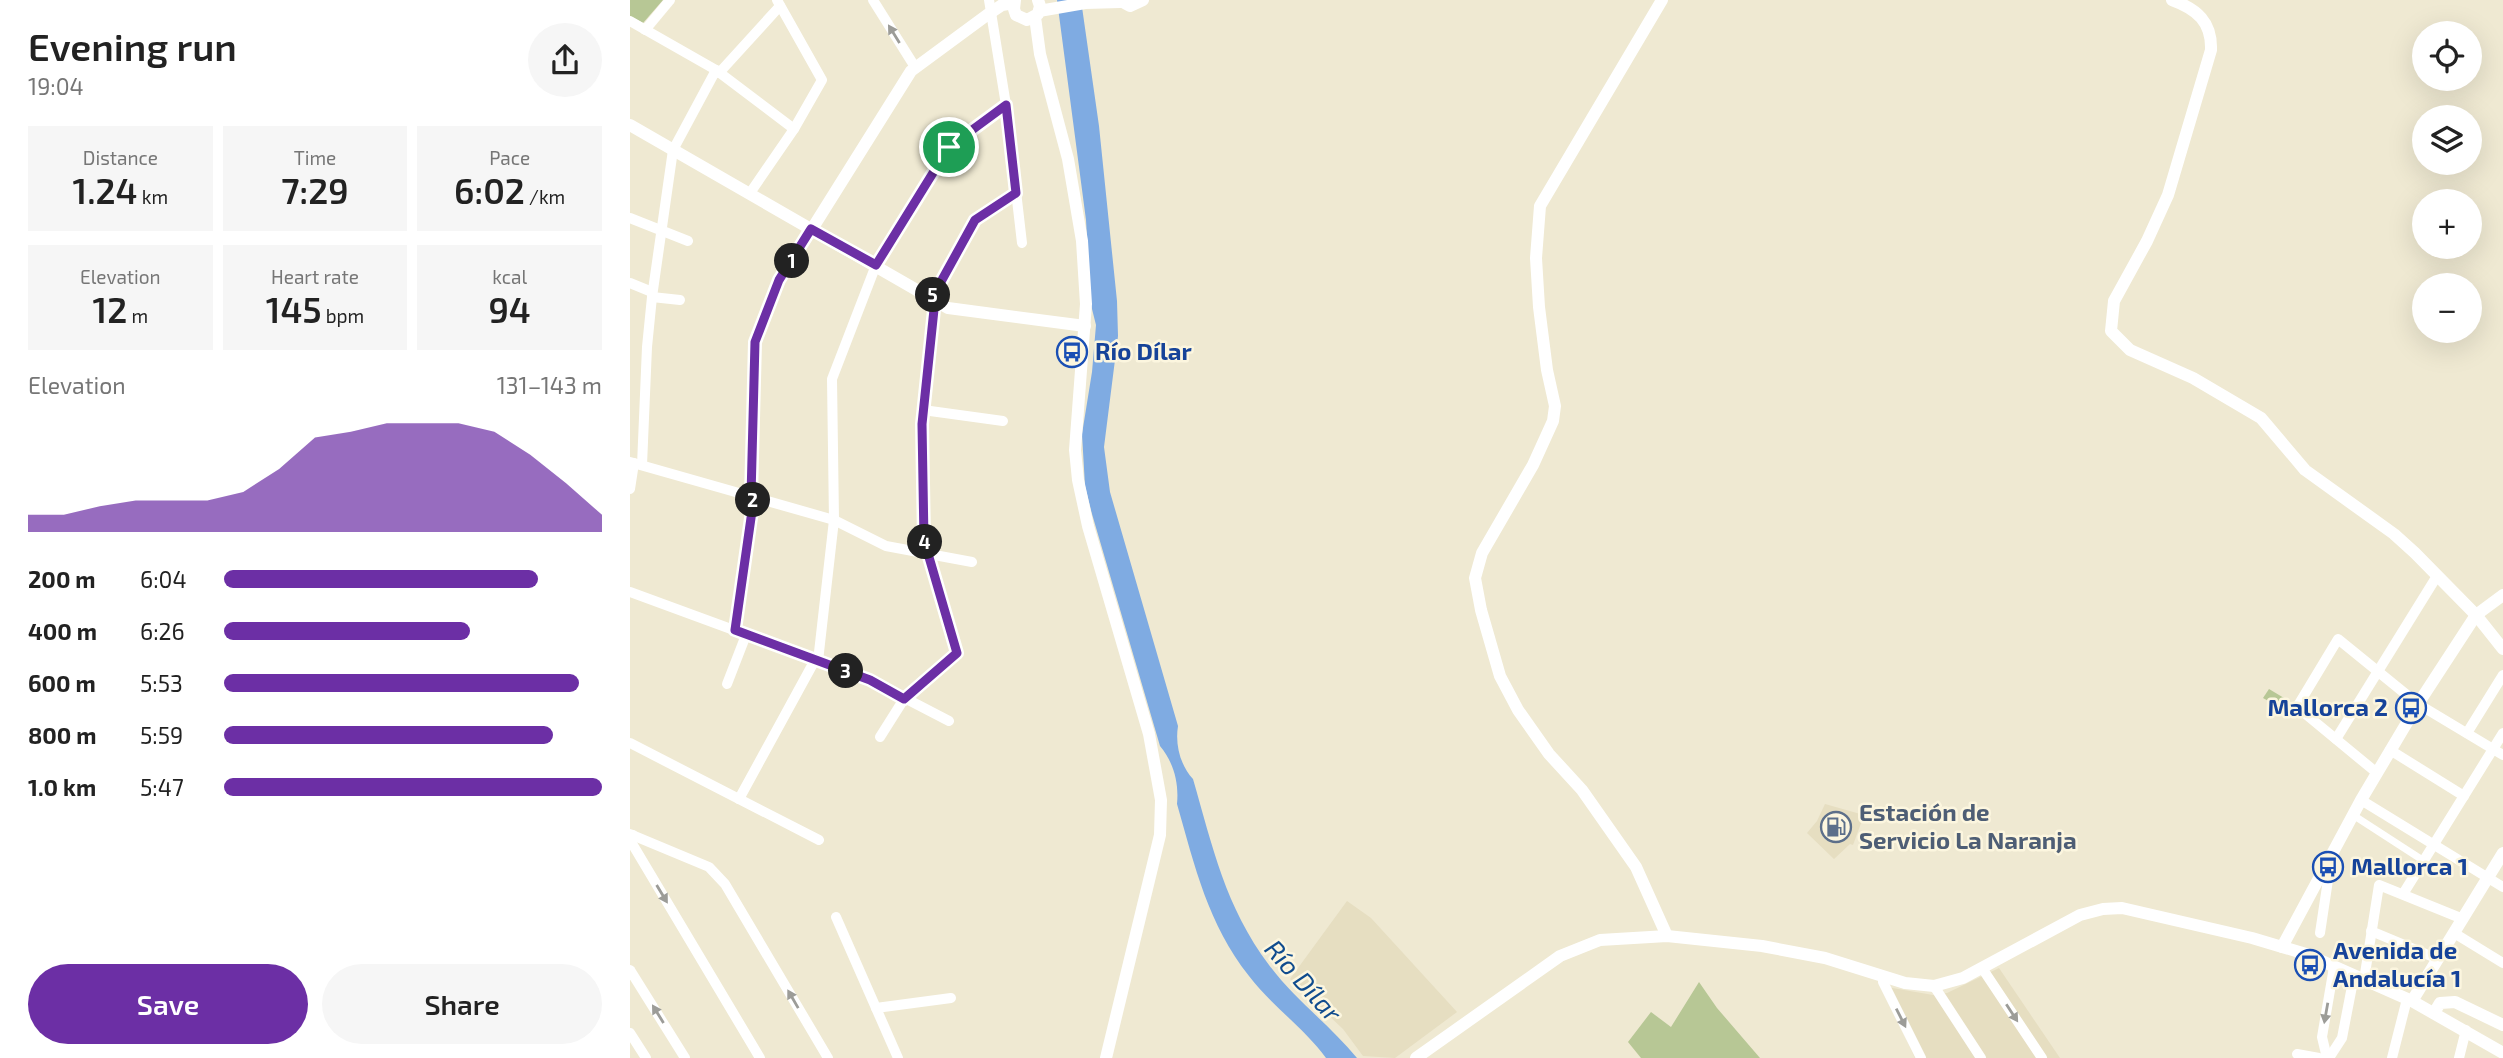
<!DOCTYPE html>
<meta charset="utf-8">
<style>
:root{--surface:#fff;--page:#f6f6f6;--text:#222;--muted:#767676;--accent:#6c2fa5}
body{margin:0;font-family:"Exo 2",sans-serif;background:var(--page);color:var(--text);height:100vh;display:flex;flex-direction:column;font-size:26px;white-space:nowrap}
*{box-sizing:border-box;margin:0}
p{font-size:23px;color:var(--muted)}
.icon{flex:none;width:38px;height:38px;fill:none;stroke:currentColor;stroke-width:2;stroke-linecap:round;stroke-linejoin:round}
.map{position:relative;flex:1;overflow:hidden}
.details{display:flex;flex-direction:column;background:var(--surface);width:630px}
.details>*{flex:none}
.tools{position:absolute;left:1782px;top:21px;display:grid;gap:14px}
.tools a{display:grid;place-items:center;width:70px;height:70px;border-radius:50%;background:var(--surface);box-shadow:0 7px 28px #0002;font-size:35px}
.pin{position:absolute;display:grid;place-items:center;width:60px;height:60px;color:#fff;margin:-30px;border:4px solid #fff;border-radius:50%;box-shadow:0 2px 7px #0007}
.km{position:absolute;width:35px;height:35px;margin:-18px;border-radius:50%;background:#222;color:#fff;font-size:19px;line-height:35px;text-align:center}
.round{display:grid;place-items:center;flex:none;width:74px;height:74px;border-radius:37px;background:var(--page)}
.headline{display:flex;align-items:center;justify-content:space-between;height:119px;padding:0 28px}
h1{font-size:38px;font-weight:600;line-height:52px}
.stats{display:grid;grid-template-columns:repeat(3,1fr);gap:10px;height:119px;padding:7px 28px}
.stats div{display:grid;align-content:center;border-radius:0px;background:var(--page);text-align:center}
.stats b{font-size:35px;font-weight:600}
.stats small{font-size:19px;font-weight:400}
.stats p{font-size:19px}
.chart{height:196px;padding:14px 28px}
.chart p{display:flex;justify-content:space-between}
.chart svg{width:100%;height:126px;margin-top:7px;fill:var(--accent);opacity:.7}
.action{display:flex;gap:14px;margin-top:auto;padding:14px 28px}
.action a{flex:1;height:80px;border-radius:42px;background:var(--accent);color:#fff;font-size:28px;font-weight:600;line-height:80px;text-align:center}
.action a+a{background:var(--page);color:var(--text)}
ul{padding:0 28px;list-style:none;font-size:23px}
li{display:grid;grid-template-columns:112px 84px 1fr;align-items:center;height:52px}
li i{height:18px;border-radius:9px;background:var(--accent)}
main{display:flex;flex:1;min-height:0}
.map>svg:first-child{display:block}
.built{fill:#e6dec1}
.green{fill:#b7c795}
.water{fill:#7fabe2}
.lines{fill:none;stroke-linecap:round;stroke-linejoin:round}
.pedestrian{stroke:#fff;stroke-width:7}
.minor{stroke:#fff;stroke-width:10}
.tertiary{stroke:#fff;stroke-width:12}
.oneway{fill:#9c9c98}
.route-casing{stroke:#fff;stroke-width:14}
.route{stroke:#6c2fa5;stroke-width:9}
.labels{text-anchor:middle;stroke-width:5;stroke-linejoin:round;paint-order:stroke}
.transit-label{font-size:24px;font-weight:bold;fill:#164399;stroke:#fcf6df;text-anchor:start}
.service-label{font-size:24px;font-weight:bold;fill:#4e5e75;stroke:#fcf6df;text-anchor:start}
.water-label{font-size:26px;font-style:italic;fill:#104c8e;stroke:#fcf6df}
</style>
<main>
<section class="details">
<div class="headline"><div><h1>Evening run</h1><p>19:04</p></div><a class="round"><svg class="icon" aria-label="share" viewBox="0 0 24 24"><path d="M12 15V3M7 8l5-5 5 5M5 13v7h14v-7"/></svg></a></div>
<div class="stats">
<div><p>Distance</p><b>1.24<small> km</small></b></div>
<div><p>Time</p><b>7:29</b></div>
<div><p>Pace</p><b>6:02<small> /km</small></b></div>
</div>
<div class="stats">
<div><p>Elevation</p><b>12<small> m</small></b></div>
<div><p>Heart rate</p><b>145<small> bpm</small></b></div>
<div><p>kcal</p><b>94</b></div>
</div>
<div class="chart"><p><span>Elevation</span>131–143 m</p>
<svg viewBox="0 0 160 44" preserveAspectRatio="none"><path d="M0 44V38L10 38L20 35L30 33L40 33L50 33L60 30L70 22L80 11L90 9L100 6L110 6L120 6L130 9L140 17L150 27L160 38V44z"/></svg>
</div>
<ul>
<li><b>200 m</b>6:04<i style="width:83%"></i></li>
<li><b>400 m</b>6:26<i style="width:65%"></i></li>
<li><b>600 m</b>5:53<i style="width:94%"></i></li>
<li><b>800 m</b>5:59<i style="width:87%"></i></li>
<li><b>1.0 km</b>5:47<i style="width:100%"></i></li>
</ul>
<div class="action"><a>Save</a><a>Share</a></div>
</section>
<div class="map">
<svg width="1873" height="1058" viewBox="0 0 1873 1058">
<rect width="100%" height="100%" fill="#efe9d2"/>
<g class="built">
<polygon points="1195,804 1234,815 1223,845 1220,844 1204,859 1177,833 1187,821"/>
<polygon points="717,901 741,918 827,1012 765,1058 733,1056 713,1029 660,979"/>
<polygon points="1369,968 1430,1058 1285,1058 1251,986 1303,995 1317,993"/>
</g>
<g class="green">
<polygon points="0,0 33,0 13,23 0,16"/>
<polygon points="1639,689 1654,698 1649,707 1633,698"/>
<polygon points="1069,982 1087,1008 1130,1058 1011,1058 998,1042 1021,1012 1041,1027"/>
</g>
<path class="water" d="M427,0H451L469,126L487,301L488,336L474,447L480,492L548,726C545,744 550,765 563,779C583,848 595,906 639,965C665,1000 700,1025 727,1058H696C674,1028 642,1006 619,976C578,924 565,867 547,804C549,783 544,763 530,746L462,514L455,486L452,434L462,372L466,325L461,305L456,220Z"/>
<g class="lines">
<polyline class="pedestrian" points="1723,815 1794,861"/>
<g class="minor">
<polyline points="243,0 285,67"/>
<polyline points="359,0 376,105 392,243"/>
<polyline points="0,21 86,70 164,129"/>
<polyline points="15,30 40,0"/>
<polyline points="89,73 150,6"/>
<polyline points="120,193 164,129 192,80 147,0"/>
<polyline points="0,218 58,241"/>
<polyline points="0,283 22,292"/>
<polyline points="22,297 50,300"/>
<polyline points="302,298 345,220 386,193"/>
<polyline points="293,410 373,421"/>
<polyline points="0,462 204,520 256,546 342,562"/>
<polyline points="12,465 17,347 22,297 43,150 86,70"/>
<polyline points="0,489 4,463"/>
<polyline points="121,496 125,342 149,280 182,229"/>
<polyline points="0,592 240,680 319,721"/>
<polyline points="105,630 124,497"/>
<polyline points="188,661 204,520 202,379 246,265 319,147 376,105"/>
<polyline points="97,684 116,635"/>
<polyline points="1837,733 1873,675"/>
<polyline points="250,737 274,699 327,653 294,540 292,424 305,300"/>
<polyline points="1706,739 1807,576"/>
<polyline points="0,743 189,840"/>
<polyline points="1760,750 1834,796"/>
<polyline points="1747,773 1667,707 1708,639 1788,704 1873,755"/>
<polyline points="109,799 185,660"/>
<polyline points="1731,800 1873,887"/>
<polyline points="0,834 79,867 95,884 198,1058"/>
<polyline points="3,835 0,840 130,1058"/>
<polyline points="1773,894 1873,733"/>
<polyline points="206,917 268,1058"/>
<polyline points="1741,931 1808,959"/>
<polyline points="1690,933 1698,880 1694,868"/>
<polyline points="1824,933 1873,963"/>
<polyline points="1352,968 1412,1058"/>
<polyline points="0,970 55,1058"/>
<polyline points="1255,977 1253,982 1291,1058"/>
<polyline points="1734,980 1749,885 1833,919"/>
<polyline points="1304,986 1351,1058"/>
<polyline points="246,1008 321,998"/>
<polyline points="0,1033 16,1058"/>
<polyline points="1667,1054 1689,1058"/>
<polyline points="1697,1058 1692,1037 1704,967"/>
<polyline points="1699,1058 1712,1038 1724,976"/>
<polyline points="1762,1058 1777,999"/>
<polyline points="1829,1058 1836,1030"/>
</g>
<g class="tertiary">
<polyline points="385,0 384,9 386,15 397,20 408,14 410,6 408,0"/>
<polyline points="489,0 500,6 513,0"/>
<polyline points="1032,0 910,206 906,258 909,307 917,370 925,406 923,421 903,465 852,553 845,578 851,610 870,676 888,710 919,754 952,790 1006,867 1037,936"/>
<path d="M1542,0C1567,9 1582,22 1581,50L1538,195L1517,241L1484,301L1481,331L1500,350L1563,378L1631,418L1675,470L1764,534L1785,553L1846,615L1873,649"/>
<polyline points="409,11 455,3 490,2"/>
<polyline points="405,17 410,54 438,159 452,241 456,304 445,450 448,480 458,526 519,734 531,800 530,835 476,1058"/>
<polyline points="0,125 318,308 455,326"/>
<polyline points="182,229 281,71 357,15 372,5 384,3"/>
<polyline points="1652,947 1731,800 1788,704 1846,615 1873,595"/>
<polyline points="1782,1001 1873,853"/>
<polyline points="1804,1013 1810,1003 1825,1002 1873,1025"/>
<polyline points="786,1058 930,956 970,940 1037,936 1132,946 1195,958 1275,983 1304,986 1333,978 1450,915 1473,909 1492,908 1622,938 1676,954 1782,1001 1873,1053"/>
</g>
</g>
<defs><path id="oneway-solid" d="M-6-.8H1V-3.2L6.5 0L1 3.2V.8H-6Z" transform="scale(1.75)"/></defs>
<g class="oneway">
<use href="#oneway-solid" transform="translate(264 34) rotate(-122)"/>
<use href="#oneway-solid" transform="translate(32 894) rotate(59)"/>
<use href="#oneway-solid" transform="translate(163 999) rotate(-120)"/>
<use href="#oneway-solid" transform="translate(1382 1013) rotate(57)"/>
<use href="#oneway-solid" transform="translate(1696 1013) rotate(100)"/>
<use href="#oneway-solid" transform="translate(28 1014) rotate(-122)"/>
<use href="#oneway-solid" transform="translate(1271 1018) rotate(63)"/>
</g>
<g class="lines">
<g class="route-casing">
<polygon id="route" points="376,105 386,193 345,220 302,298 305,300 292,424 294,540 327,653 274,699 240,680 105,630 124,497 121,496 125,342 149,280 181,229 246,265 319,147"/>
</g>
<use href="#route" class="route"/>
</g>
<defs>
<g id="bus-ring" transform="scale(1.575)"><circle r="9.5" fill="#fcf6df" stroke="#1a4fb4" stroke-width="1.5"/><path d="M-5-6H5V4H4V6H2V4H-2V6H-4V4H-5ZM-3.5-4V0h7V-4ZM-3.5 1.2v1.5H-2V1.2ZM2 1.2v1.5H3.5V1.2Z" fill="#1a4fb4"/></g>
<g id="fuel-ring" transform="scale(1.575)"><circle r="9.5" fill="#fcf6df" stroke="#5c6f8a" stroke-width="1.5"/><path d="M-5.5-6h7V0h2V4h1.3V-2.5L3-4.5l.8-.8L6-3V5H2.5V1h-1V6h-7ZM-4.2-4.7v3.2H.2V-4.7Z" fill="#5c6f8a"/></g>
</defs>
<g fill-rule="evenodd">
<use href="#bus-ring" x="442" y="352"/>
<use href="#bus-ring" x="1781" y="708"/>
<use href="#fuel-ring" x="1206" y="827"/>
<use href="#bus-ring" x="1698" y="867"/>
<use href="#bus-ring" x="1680" y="965"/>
</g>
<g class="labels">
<g class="transit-label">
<text x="465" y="360">Río Dílar</text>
<text x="1758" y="716" text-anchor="end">Mallorca 2</text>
<text x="1721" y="875">Mallorca 1</text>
<text x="1703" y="959">Avenida de<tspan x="1703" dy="28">Andalucía 1</tspan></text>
</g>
<g class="service-label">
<text x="1229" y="821">Estación de<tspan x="1229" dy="28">Servicio La Naranja</tspan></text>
</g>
<g class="water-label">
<text transform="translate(673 981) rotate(48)" y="9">Río Dílar</text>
</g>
</g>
</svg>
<div class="tools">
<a><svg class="icon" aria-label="locate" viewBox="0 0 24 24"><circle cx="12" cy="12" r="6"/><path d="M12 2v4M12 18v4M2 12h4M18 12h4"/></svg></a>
<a><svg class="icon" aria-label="layers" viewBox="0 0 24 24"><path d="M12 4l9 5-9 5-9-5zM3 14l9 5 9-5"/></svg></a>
<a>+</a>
<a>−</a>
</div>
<div class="pin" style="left:319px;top:147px;background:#1e9e55"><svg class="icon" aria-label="arrive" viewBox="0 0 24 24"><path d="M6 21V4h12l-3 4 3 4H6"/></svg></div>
<b class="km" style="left:162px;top:261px">1</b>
<b class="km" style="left:123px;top:500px">2</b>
<b class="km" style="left:216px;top:671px">3</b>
<b class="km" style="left:295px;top:542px">4</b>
<b class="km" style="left:303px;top:295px">5</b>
</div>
</main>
